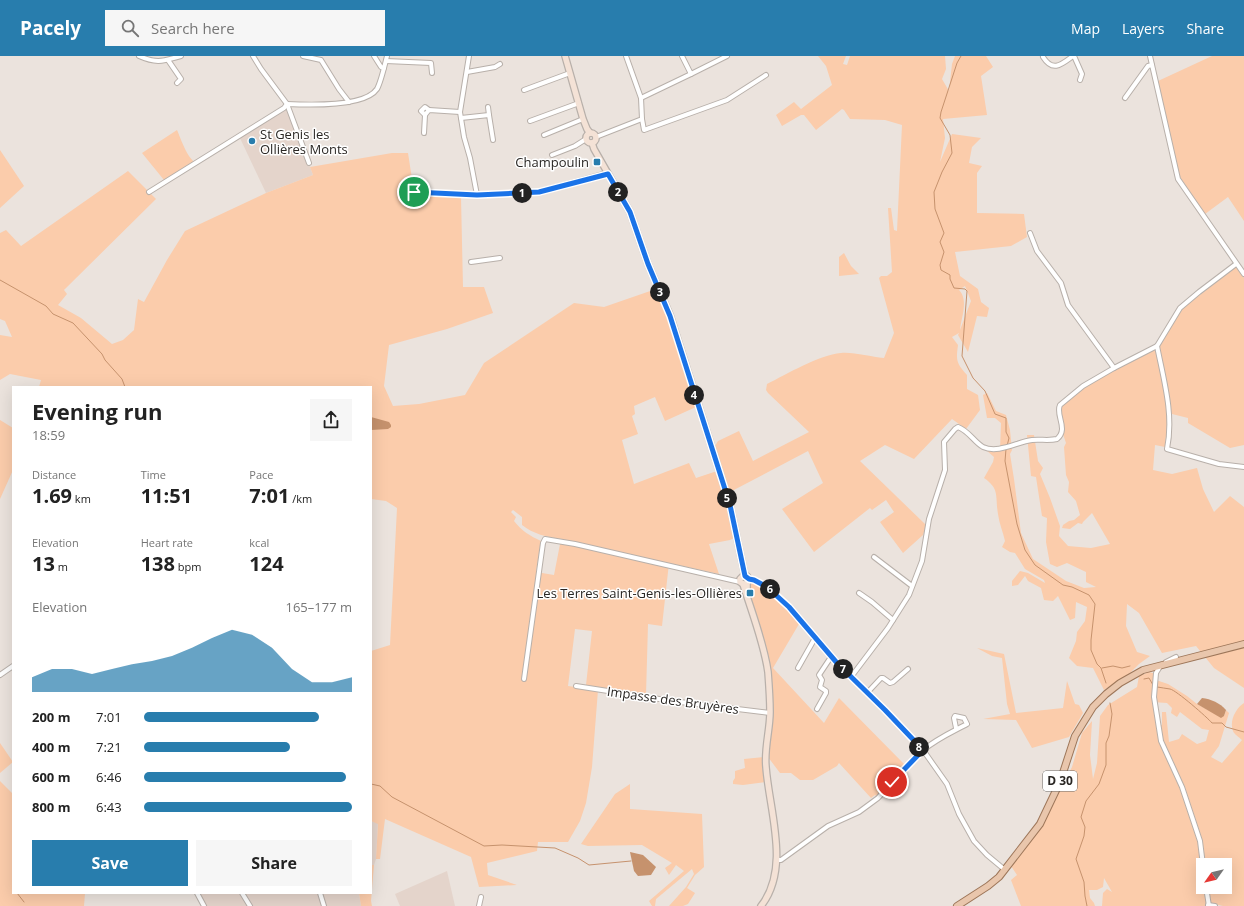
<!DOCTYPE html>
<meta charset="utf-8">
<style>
:root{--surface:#fff;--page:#f6f6f6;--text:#222;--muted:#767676;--accent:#287dad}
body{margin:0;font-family:"Open Sans",sans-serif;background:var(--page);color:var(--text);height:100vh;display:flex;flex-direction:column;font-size:15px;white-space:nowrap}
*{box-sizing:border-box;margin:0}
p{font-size:13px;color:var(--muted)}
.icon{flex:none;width:22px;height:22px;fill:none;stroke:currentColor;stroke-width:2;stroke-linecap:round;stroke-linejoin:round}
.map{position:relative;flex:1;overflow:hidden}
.details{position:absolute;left:12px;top:330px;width:360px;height:508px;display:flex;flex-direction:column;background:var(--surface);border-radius:0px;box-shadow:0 4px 16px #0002}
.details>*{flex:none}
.needle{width:26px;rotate:236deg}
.tools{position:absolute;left:1196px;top:802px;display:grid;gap:8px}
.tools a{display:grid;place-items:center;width:36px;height:36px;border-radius:0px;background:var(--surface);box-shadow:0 4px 16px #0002;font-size:20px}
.pin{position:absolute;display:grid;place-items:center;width:34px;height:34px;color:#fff;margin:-17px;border:2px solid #fff;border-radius:50%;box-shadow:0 1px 4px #0007}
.km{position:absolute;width:20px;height:20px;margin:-10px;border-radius:50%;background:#222;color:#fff;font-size:11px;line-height:20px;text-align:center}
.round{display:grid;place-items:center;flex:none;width:42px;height:42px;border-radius:0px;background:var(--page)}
.summary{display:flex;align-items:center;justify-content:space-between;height:68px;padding:0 20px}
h1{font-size:22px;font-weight:700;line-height:30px}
.metrics{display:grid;grid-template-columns:repeat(3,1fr);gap:6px;height:68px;padding:4px 20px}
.metrics div{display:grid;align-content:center}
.metrics b{font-size:20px;font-weight:700}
.metrics small{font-size:11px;font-weight:400}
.metrics p{font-size:11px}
.chart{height:112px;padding:8px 20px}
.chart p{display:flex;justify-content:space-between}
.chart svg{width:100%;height:72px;margin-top:4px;fill:var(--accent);opacity:.7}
.action{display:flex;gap:8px;margin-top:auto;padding:8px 20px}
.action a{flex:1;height:46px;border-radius:0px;background:var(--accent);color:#fff;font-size:16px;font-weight:700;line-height:46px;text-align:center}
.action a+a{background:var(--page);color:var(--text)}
ul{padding:0 20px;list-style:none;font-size:13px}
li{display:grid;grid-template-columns:64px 48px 1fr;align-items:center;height:30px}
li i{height:10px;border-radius:5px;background:var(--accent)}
header{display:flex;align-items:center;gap:24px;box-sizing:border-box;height:56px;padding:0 20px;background:var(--accent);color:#fff}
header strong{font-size:19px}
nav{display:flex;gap:22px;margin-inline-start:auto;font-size:14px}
.search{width:280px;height:36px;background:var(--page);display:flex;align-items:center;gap:10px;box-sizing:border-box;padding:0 14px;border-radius:0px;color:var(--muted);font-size:15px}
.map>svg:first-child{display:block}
.built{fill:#e4d4cb}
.green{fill:#fbccab;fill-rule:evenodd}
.water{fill:#c6926d}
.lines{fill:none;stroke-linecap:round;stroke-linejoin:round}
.stream{stroke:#c6926d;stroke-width:1}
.street-casing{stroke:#b8b0aa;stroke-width:6}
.secondary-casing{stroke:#b8b0aa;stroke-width:8}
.primary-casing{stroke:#9d7659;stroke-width:8}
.street{stroke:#fff;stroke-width:4}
.secondary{stroke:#f4e2d6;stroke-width:5.5}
.primary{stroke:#e9c6ac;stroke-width:6}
.route-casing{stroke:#fff;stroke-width:8}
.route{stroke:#1a73e8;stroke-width:5}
.poi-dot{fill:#287dad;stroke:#fff;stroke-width:1.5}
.labels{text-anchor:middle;stroke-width:3;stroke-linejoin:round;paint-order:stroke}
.shield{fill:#fff;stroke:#6a6866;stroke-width:1}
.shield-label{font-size:12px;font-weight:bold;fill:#2a2724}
.poi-label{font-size:13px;fill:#2a2724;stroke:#fff;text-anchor:end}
.street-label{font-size:13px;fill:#2a2724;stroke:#fff}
</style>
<header>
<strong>Pacely</strong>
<div class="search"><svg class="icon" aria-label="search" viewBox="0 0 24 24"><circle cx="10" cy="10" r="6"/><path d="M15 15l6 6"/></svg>Search here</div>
<nav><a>Map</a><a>Layers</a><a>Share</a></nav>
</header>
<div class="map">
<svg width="1244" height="850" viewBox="0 0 1244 850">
<rect width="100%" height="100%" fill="#ebe3dd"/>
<g class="built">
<polygon points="287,48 313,119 266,137 239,80"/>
<polygon points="371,765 378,767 376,803 374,809 371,809"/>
<polygon points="447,815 455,850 400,850 395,838"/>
<polygon points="194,837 359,837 361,850 201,850"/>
</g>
<g class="green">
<path d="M818,0H846L843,8L847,9L850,0H945L946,13L942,23L949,35L952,8L955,0H986L993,11L981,20L987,59L943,63L945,82L940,106L952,78L981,82L972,91L969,107L982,110L977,117V157L1024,158L1027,181L1011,190L955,196L960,220L978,233L981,246L989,252L987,261L977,260L968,296L958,279L959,277L952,281L958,289C956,304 956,307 967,319V333L978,339L980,354L966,373L952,363L914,403L885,389L860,405L926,469L923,479L903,497L880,466L894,456L886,444L872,454L870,452L814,496L782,453L823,427L808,395L730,436L715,390L718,385L739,375L753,405L809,376L768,337L766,334L767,328C787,318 819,299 841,297C855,296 870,301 884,302L894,277L879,222L881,220H887L892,216L888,152H891L894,174L897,175L902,69L885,64L850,63L844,54L842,53L816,74L804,59H801L782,70L776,59L794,46L801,53L832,29L826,10ZM965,230L971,245L960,274C961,262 969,244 959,234Z"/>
<polygon points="1212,0 1244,0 1244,165 1228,141 1205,158 1180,121 1158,25"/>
<path d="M177,74C181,83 187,102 196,107L163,127L164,124L142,97Z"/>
<polygon points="0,94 24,130 0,152"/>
<path d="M392,97H408L414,136L461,141L463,231H484L493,257L447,273L389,289L384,330L393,350L419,348L465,339L484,307L574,247L604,251L656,233L669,267L696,351L665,365L655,341L634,350L635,358L632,360L638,378L622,384L634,428L689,407L696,422L717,415L734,482L730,484L709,488L719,518L669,507L662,570L648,568L646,639L586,629L592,575L575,573L568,630L598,634L592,711L586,747L580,765L568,786H538L537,795L487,807L488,819L517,829L479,831L471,801L385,763L380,803H376L378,768L371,765V595L390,589L397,452L386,445L371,443V331H39L41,324L10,318L0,324V279L12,281L5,265L0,263V177L6,174L21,190L128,115L156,143L64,234L67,238L58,249L81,262L112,288L123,284L134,274L138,243L144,246L167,204L185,175L266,137L313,119L310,111ZM513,454L522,461V469C533,478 547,481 561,483L554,519L536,516L541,485C530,480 522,475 514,465L516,461L511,456Z"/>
<polygon points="844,197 851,210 859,218 839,220 839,201"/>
<path d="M1236,211L1244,222V389L1230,392L1188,367V362L1168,357L1165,391L1155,389L1153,414L1172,418L1197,412L1203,433L1214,456L1230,440L1244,451V632L1214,612L1196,590L1162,597L1139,557L1127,548L1126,570L1137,596L1150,600L1139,608L1128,619L1104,634L1093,612L1077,610L1069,602L1076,585L1077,576L1085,565L1087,551L1076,546L1075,562L1070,564L1058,540L1053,545L1044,544L1041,532L1028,525L1025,520L1018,529L1012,530V525L1020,515L1028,517L1045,527L1044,524L1025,513L1015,497L1010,496L1002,491L1005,485C1003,476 999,467 998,458C995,440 1000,433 984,422L993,406L994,401L986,394H1000L1001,367L995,362H987L983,339L987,337L996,355L1006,359L1010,374L1012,394L1010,398L1014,423L1021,477L1033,503L1066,525L1084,532L1096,531L1086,526V516L1067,507L1057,511L1050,508L1046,486L1047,462L1042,460L1036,421L1031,420L1027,379H1034L1038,405L1043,412L1040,418L1050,442L1060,470L1059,480L1068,490L1091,492L1110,488L1092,457L1083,466L1082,468L1078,467L1070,473L1062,472L1063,469L1069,465L1074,464L1080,459L1076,445L1068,436L1069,426L1066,419L1064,391L1066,387L1063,378L1061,350L1083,331L1158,292L1183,252Z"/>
<polygon points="0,364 13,372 13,414 0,443"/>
<path d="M752,527C773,535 786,551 799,568L773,612L824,667L839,642L906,710L877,741L875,739L871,742L839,707L837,710L813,724H800L791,717H780L768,701L771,673V636L751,540L750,530Z"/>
<polygon points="977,592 1004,598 1016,657 1063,652 1067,625 1075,648 1079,649 1083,657 1069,681 1032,692 1016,664 983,663 1010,658 1007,648 1002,602 992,600"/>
<path d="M1149,616L1153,617V623L1168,628L1187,640L1197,648L1208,654L1224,660L1226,654L1229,657L1219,690L1211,701L1222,707L1242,684C1239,681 1234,678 1233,675C1229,665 1236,652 1244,647V850H1223L1206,846V850H1102L1103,837L1107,833L1112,836L1104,822L1103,831L1097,834H1089L1090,842L1094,847L1095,850H1021L1011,824L1017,819L1011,810L1043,768L1072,711L1082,677L1092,665L1090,699L1093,723L1097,707L1100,660L1108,649L1137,631L1139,620ZM1152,646L1167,647L1172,652L1171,657L1177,661L1180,656L1202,673L1209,674L1206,685L1197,688L1182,678L1179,683L1169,686L1166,656H1162V669L1157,668ZM1203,809H1225V831H1203Z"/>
<polygon points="0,687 13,706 0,717"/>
<polygon points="764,701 762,710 765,726 743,729 733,728 733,725 735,722 735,715 745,712 744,703"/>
<polygon points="0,725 13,738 13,837 85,837 84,850 0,850"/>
<polygon points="630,728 630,753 702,758 704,811 695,819 687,832 695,837 688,848 683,850 669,850 686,831 694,818 692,813 656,843 655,850 652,850 649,845 684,815 676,809 669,819 665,812 672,807 642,789 588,790 581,788 615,738"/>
<polygon points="371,809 374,809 371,845 372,850 361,850 359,837 371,837"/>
</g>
<g class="water">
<polygon points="371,361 389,366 391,369 391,371 388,373 371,374"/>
<path d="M1202,642C1211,643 1220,647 1226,654L1224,660L1221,662L1197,648Z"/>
<polygon points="630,796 643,799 656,811 651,819 638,820 634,815"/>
</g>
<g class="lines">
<g class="stream">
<polyline points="961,0 957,7 941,56 940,62 950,79 952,97 942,116 934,136 935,153 944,177 940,186 944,196 940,209 941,214 950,219 950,223 954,232 965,233 967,235 962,300 973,322 985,335 995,358 1006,362 1006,376 1009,382 1007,390"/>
<polyline points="0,224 46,250 53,258 73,267 102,298 105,304 122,323 125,331"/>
<polyline points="1006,393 1005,405 1017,468 1025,494 1035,509 1063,529 1072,531 1089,539 1095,548 1091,584 1091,594 1097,608 1101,612 1106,627"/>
<polyline points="1102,612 1113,610 1122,612 1130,610"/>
<polyline points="1144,623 1149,622 1153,629"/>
<path d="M1157,631C1161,632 1166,632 1170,633C1176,634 1208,662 1212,667H1222L1226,671L1244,676"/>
<polyline points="371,728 380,730 392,741 484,790 502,789 555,792 578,802 589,809 631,805"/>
<polyline points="17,837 24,846"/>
<polyline points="1087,850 1085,840 1084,826 1076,803 1084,780 1085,771 1081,761 1086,745 1099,728 1106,709 1106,687 1109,680 1112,658 1110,647"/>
</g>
<g class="street-casing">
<g id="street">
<path d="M139,0C157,8 163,5 181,0"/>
<polyline points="253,0 261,13 287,48 309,107"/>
<polyline points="303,0 321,4 339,33 349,46"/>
<polyline points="374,0 381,11 384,12"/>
<polyline points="469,0 460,56 464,81 470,102 477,139 539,136 607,117"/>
<polyline points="682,0 691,18 727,0"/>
<polyline points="1074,0 1082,18 1080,24"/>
<polyline points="1150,0 1178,123 1244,218"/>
<path d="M1043,1C1053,17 1062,8 1073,0"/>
<polyline points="168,4 181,23 177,27"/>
<polyline points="386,5 431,7 432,17"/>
<polyline points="467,16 495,11 500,8"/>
<polyline points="524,34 570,17"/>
<polyline points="641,42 691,18"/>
<polyline points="1125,42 1148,10 1152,9"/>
<polyline points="488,51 489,59"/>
<polyline points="425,59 421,55 425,51 429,54"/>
<polyline points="461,62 489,59 493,84"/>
<polyline points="642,63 644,74 727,44 766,19"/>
<polyline points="530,65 579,47"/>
<polyline points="424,77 425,59 429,54 460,56"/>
<polyline points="544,79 583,63"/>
<polyline points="596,81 642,63 641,42 626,0"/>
<polyline points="552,99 575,90 586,83"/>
<path d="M149,136L284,52L287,48C308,49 365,51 377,33C381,26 385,8 387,0"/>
<polyline points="414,136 477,139"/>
<polyline points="1030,177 1037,195 1061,227 1068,249 1114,312"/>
<polyline points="471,206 500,202"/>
<path d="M1157,290C1164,325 1174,359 1167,393L1219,408L1244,411"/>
<polyline points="874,501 912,530"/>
<polyline points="749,523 753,524 767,531 789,551 837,607 885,654 923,694 947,728 959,758 974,785 987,799 1005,814"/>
<polyline points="859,537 872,546 893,564"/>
<polyline points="1166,606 1176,601"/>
<polyline points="1161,609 1156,617 1154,641 1161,685 1182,731 1200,785 1203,809"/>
<polyline points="798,612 815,582"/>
<polyline points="0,619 13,610"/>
<path d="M851,621L888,572L909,539L922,505L929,463L945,414L944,386L955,373L958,371C969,375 974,386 983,391C998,398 1017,386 1032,384C1040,383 1049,385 1057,383C1069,373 1055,359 1060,349L1083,330L1114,312L1157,290L1180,252L1199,236L1236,208"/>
<polyline points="524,623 543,487 545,483 575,488 740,526"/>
<polyline points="576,630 672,645 770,657"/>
<polyline points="867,637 881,622 883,622 890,627 893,626 908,613"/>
<polyline points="817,653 826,637 826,635 820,631 822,624 819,619 831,601"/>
<path d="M777,804H781L828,770L859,756L878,742C893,726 906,709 922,695C936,683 952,676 967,668L964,662L955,660L954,662L956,672"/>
<polyline points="1206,831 1209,850"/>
<polyline points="197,837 204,850"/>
<polyline points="242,837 250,850"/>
<polyline points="320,837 324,850"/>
<polyline points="1208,849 1215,850"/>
<polyline points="479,850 481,841"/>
</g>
</g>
<g class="secondary-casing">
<g id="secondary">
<polyline points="565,0 583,63 587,73 590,77"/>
<circle cx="591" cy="82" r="5"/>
<polyline points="592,87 594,93 630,156 648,208 670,259 730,449 745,520"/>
<path d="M743,528C752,557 764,587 768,616C769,629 770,643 770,656C770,674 764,693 766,711C769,754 791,812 761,850"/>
<polyline points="746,528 743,528 740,526 740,523 743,520 747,520 749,523 747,528 747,534"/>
</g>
</g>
<g class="primary-casing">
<polyline id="primary" points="957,850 988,830 999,821 1040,768 1060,726 1075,680 1093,651 1106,638 1120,627 1143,614 1244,588"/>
</g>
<use href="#street" class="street"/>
<use href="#secondary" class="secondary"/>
<use href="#primary" class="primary"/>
</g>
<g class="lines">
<g class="route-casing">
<polyline id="route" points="414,136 477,139 539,136 608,118 630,156 648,208 670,260 730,449 745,520 749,523 754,524 767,531 789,551 837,607 885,654 923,694 892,726"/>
</g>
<use href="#route" class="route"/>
</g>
<g class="poi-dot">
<circle cx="252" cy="85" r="4"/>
<rect x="593" y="102" width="8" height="8" rx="2"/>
<rect x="746" y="533" width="8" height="8" rx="2"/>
</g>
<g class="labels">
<rect class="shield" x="1043" y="715" width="34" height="20" rx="3"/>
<g class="shield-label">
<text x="1060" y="729">D 30</text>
</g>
<g class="poi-label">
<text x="260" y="83" text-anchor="start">St Genis les<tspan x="260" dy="15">Ollières Monts</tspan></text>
<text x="589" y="111">Champoulin</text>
<text x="742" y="542">Les Terres Saint-Genis-les-Ollières</text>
</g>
<g class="street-label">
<text transform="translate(673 644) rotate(8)" y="5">Impasse des Bruyères</text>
</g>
</g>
</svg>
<div class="tools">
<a><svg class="needle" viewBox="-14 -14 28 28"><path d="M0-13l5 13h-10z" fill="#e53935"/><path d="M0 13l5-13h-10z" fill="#767676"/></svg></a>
</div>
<div class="pin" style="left:414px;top:136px;background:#1e9e55"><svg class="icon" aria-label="arrive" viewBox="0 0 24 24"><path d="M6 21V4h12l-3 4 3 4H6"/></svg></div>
<div class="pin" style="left:892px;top:726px;background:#d93025"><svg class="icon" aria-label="check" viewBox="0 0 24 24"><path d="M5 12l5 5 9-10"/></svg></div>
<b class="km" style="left:522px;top:137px">1</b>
<b class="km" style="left:618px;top:136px">2</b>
<b class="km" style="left:660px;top:236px">3</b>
<b class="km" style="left:694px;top:339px">4</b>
<b class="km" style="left:727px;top:442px">5</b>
<b class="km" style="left:770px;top:533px">6</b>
<b class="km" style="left:843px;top:613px">7</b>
<b class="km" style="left:919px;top:691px">8</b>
<section class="details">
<div class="summary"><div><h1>Evening run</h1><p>18:59</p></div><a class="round"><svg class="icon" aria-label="share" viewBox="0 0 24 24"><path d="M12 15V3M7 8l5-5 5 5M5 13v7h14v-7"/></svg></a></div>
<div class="metrics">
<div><p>Distance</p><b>1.69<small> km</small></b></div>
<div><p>Time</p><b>11:51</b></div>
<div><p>Pace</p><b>7:01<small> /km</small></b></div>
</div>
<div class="metrics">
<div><p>Elevation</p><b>13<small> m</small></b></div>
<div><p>Heart rate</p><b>138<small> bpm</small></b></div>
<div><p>kcal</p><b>124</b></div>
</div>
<div class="chart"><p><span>Elevation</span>165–177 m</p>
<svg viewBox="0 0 160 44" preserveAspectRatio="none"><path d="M0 44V35L10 30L20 30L30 33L40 30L50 27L60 25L70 22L80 17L90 11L100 6L110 9L120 17L130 30L140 38L150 38L160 35V44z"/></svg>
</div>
<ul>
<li><b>200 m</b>7:01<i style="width:84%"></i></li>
<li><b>400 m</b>7:21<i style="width:70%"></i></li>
<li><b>600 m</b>6:46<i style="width:97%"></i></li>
<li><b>800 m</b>6:43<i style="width:100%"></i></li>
</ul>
<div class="action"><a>Save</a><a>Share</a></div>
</section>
</div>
